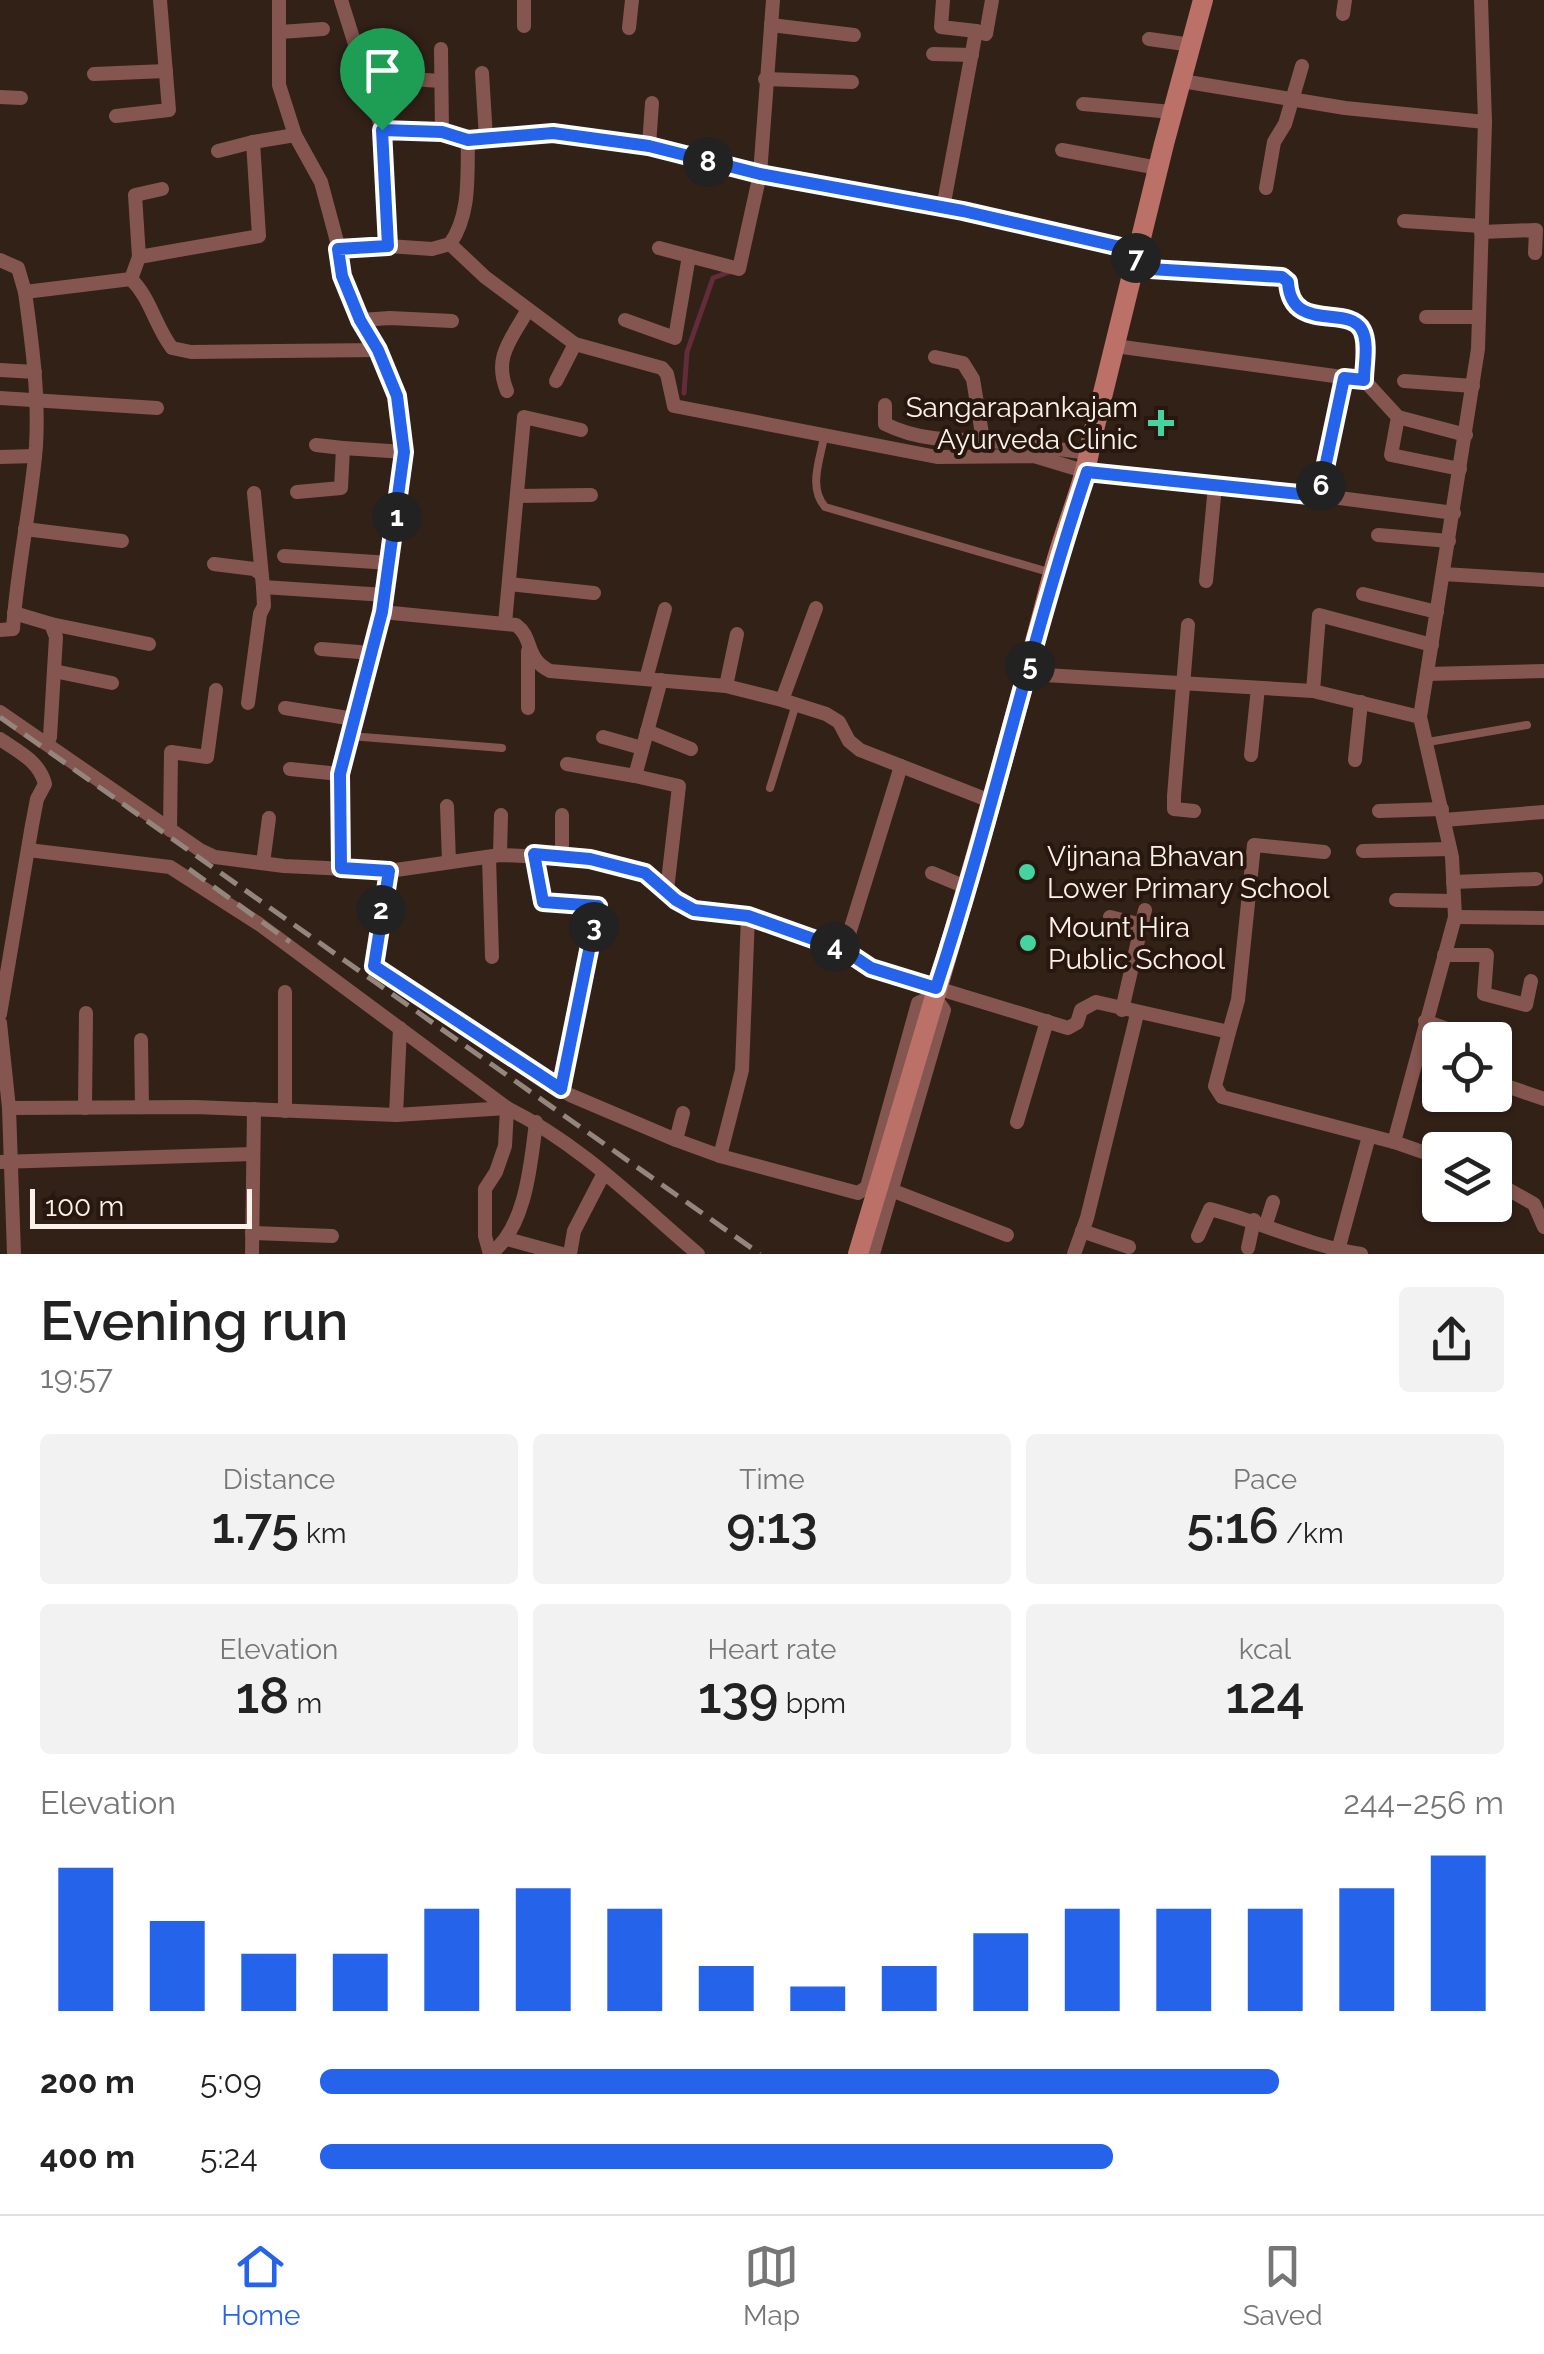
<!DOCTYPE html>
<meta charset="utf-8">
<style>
:root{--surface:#fff;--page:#f2f2f2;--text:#222;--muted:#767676;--line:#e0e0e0;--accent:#2563eb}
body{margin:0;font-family:Raleway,sans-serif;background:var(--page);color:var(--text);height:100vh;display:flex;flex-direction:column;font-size:38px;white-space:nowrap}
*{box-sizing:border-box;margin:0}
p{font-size:32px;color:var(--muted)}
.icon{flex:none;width:55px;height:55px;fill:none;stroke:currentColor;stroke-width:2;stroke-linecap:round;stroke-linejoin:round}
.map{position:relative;height:1254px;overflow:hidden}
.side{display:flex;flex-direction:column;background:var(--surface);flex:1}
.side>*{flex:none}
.controls{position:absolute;left:1422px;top:1022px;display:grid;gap:20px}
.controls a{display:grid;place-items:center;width:90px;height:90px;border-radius:10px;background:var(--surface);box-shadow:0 2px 8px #0004;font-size:50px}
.scale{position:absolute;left:30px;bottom:25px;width:222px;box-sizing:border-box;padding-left:10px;border:5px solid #fdf1eb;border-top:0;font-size:28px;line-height:35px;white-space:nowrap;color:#fdf1eb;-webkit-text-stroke:8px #28170e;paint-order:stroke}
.pin{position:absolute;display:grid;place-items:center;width:85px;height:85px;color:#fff;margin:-102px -42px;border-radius:50% 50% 50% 0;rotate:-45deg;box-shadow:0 0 10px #0007}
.pin .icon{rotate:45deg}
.km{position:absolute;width:50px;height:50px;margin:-25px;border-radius:50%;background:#222;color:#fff;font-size:28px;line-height:50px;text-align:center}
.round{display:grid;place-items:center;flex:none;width:105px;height:105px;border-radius:10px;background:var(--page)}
.summary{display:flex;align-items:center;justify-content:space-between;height:170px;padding:0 40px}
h1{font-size:55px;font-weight:600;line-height:75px}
.metrics{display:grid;grid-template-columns:repeat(3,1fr);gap:15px;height:170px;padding:10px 40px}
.metrics div{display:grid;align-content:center;border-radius:10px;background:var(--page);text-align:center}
.metrics b{font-size:50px;font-weight:600}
.metrics small{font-size:28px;font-weight:400}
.metrics p{font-size:28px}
.chart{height:280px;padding:20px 40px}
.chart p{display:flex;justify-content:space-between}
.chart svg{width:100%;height:180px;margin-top:10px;stroke:var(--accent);stroke-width:6}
ul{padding:0 40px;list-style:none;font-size:32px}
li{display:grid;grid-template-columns:160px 120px 1fr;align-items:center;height:75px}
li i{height:25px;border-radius:12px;background:var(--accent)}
.tabs{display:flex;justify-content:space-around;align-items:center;height:140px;border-top:2px solid var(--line);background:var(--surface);font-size:28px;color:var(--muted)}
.tabs a{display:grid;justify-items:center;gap:5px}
.tabs .selected{color:var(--accent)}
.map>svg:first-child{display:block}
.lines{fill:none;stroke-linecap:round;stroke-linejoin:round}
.stream{stroke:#632c3a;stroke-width:5}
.service{stroke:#855650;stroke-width:8}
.minor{stroke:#855650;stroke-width:14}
.secondary{stroke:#bb7167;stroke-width:20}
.rail{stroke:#94857d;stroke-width:5;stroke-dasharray:20 10;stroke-linecap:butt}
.route-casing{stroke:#fff;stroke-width:20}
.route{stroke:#2563eb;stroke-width:12}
.poi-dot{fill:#45d49f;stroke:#28170e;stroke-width:4}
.labels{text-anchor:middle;stroke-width:8;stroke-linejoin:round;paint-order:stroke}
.poi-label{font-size:28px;fill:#fdf1eb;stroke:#28170e;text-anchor:start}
</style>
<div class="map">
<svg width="1544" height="1254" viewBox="0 0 1544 1254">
<rect width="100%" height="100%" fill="#322117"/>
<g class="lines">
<polyline class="stream" points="684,393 687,352 713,278 729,272"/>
<g class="service">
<path d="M824,437C820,460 808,487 825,507L1052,573"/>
<polyline points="350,736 502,748"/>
<polyline points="1428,742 1527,725"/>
<polyline points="770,788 796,704"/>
</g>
<g class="minor">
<polyline points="279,0 279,85 295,135 321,182 339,249"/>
<polyline points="341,0 382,130 388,246"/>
<polyline points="524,0 524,26"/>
<polyline points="943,0 941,27 976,31"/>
<polyline points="1343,14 1345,0"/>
<polyline points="771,25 854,35"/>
<polyline points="629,28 632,0"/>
<polyline points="280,32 323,29"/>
<polyline points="1149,39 1192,45"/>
<polyline points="441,49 442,132"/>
<polyline points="933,54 972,55"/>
<polyline points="482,73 486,138"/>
<polyline points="94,74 166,71"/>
<polyline points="364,76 441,81"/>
<polyline points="765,79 852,82"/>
<polyline points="1182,81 1345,108 1485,122"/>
<polyline points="0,97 21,98"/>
<polyline points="1083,104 1172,112"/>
<polyline points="116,116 169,110 160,0"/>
<polyline points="382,130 442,132 468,140"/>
<polyline points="649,145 652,103"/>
<polyline points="1062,150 1158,168"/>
<polyline points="218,151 253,142"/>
<polyline points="1266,188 1274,142 1285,124 1302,66"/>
<polyline points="943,208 976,31 986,34 992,0"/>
<polyline points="1404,221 1481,226"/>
<polyline points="1481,232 1536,230 1535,253"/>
<polyline points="450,244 485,277 575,344 662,368 667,374 674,406 937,457 1034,456 1087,472 1324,496 1454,513"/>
<polyline points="659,248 689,256"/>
<polyline points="139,257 135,195 162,189"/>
<path d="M0,260L18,268L25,292L131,279C151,299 155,326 172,348L191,352L379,350C359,318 343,287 339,249L388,246L432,249L450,244C471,214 467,175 468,140L553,133L649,145L760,174L963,211L1138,251"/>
<path d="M1133,268L1282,277L1288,282C1290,331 1341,306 1363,330L1364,380"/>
<polyline points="131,279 139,257 259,236 253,142 295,135"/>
<polyline points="1426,317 1479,317"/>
<polyline points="361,320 390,318 452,321"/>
<polyline points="625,320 675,338 689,256 739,269 760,174 773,0"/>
<polyline points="1115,346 1364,380 1398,417 1466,435"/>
<polyline points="935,357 963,363 973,379 983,440 1090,453"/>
<polyline points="0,370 35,372"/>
<polyline points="556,381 575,344"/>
<polyline points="1404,381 1473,386"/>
<path d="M507,391C493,357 511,340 527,311"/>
<polyline points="0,398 157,408"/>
<path d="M885,405V424C917,440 948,440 983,440"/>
<polyline points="1398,417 1391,455 1460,469"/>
<polyline points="316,445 343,448"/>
<polyline points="0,457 35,456"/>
<polyline points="297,492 341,488 343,448 405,452"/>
<polyline points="254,493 263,587 385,595"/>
<polyline points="1319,495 1344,378"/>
<polyline points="517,496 591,495"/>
<polyline points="25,529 122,541"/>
<polyline points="1378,535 1449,541"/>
<polyline points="284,556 390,563"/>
<polyline points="214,564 254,569 261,574"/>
<polyline points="1443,574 1544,580"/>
<polyline points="1206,581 1215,486"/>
<polyline points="509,584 594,593"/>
<polyline points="1363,594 1437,612"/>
<path d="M382,612L516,625C534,638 524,658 550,671L726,686L782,700L826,714L839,722L849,741L860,750L993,802"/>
<polyline points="14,613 51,624 56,637 50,737 47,744"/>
<polyline points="505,623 524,417 581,430"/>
<polyline points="51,624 149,644"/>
<polyline points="1188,625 1174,796 1174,809 1194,811"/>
<path d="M0,630L13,629C17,568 31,507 36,446C39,394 32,343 25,292"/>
<polyline points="321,649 372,653"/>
<polyline points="528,651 528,708"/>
<polyline points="54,671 112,683"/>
<polyline points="1028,674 1313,691 1420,717"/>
<polyline points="1427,674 1544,671"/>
<polyline points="646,679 665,609"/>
<polyline points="726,686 737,634"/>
<polyline points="1313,691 1319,615 1432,645"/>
<polyline points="782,700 816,608"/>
<polyline points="248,703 260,614 264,606 263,587"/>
<polyline points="285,708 354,719"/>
<polyline points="0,712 200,850 215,857 284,866 389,871 500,855 590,859 645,873 676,900 694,910 748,916 844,950 871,968 1068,1028 1077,1023 1081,1010 1096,1002 1229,1032 1215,1086 1222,1097 1394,1142 1440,1158"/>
<polyline points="647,731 691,749"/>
<polyline points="603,737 642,748"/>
<path d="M0,739C19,752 39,761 45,784L37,799L32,825L0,1014"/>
<polyline points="1251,755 1258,688"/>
<polyline points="1355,760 1361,702"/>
<polyline points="567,764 635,776 661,680"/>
<polyline points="290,769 340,774"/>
<polyline points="635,776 679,786 667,890"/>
<polyline points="447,806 449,862"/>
<polyline points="1379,811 1442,809"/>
<polyline points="1444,820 1544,812"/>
<polyline points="170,830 171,752 207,757 216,690"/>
<path d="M28,850L170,867L259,924L507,1108C580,1144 637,1202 698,1254"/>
<polyline points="1363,851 1450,849"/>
<polyline points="534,854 543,903 598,906 561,1089"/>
<polyline points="500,855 501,815"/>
<polyline points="562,856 562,815"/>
<polyline points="489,858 492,957"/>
<polyline points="263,863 269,818"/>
<polyline points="341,868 340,774 382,612 405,452 397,396 379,350"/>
<polyline points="389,871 374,966 570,1095 676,1140 683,1113"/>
<polyline points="932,873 968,888"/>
<polyline points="1453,882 1536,879"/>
<polyline points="1396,900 1454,901"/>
<polyline points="1110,917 1142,925"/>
<polyline points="1455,917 1544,918"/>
<polyline points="844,950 901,766"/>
<polyline points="1444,955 1487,955 1484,994 1526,1005 1531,981"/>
<polyline points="1122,1010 1145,910"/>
<polyline points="1425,1021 1478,1040"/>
<polyline points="0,1023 9,1108 14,1254"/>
<polyline points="1229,1032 1238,1000 1254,845 1324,852"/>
<polyline points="141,1040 142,1107"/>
<polyline points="1495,1082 1544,1099"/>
<polyline points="9,1108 195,1107 396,1115 507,1108 505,1146 496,1172 485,1189 485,1236 490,1254"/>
<polyline points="85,1108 86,1013"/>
<polyline points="285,1111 285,992"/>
<polyline points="396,1115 400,1028"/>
<polyline points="1017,1122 1047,1021"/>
<polyline points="676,1140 720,1156 742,1070 748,916"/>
<polyline points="1394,1142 1455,917 1452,857 1420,717 1478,349 1485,122 1481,0"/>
<polyline points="720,1156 858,1193 867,1187 918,1003 934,996 944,1010 873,1254"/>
<polyline points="0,1162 253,1154"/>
<polyline points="1495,1182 1534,1204 1544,1227"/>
<polyline points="891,1190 1007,1235"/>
<polyline points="1266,1224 1273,1202"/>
<polyline points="1082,1231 1129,1247"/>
<polyline points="252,1233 332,1236"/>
<path d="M1198,1236L1210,1209C1261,1222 1309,1246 1361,1254"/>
<polyline points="507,1239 562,1254"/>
<polyline points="1248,1248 1254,1220"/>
<polyline points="252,1254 254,1109"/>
<path d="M490,1254C526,1229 531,1162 536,1122"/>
<polyline points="570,1254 574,1231 604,1173"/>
<polyline points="1074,1254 1087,1218 1137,1014"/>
<polyline points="1337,1254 1369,1136"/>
</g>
<path class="secondary" d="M858,1254C926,1028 994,802 1053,573C1064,528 1084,488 1091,442L1164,144L1203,0"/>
<g class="rail">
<polyline points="0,717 760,1254"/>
<polyline points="189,869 290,942"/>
</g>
</g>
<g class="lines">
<g class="route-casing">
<path id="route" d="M382,130L442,132L468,140L553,133L649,146L760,174L963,211L1138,251L1134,268L1282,277L1288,282C1291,334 1349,304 1362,330C1369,343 1364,366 1364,380L1344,378L1319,496L1087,472C1030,642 992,818 936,988L871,968L844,950L748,916L694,910L676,900L645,873L590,859L534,854L543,902L598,906L561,1089L374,966L389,871L341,868L340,774L382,612L404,452L397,396L378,350L360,320L342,276L338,249L388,246Z"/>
</g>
<use href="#route" class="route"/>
</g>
<g class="poi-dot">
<path d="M1156 408h10v10h10v10h-10v10h-10v-10h-10v-10h10z"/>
<circle cx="1027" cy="872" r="10"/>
<circle cx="1028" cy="943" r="10"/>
</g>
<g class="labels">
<g class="poi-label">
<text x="1138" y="417" text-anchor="end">Sangarapankajam<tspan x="1138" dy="32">Ayurveda Clinic</tspan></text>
<text x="1047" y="866">Vijnana Bhavan<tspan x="1047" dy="32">Lower Primary School</tspan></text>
<text x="1048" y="937">Mount Hira<tspan x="1048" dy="32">Public School</tspan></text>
</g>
</g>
</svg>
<div class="controls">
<a><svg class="icon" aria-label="locate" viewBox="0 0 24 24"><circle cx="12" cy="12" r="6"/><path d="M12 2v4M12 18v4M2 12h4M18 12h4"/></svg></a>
<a><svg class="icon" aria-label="layers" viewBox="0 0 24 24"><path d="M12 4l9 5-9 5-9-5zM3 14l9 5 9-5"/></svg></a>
</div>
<div class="scale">100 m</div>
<div class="pin" style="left:382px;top:130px;background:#1e9e55"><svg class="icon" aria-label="arrive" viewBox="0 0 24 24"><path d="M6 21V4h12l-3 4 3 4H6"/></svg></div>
<b class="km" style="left:397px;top:517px">1</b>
<b class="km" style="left:381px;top:910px">2</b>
<b class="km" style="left:594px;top:927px">3</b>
<b class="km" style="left:835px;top:947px">4</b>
<b class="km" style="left:1030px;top:666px">5</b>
<b class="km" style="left:1321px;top:486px">6</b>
<b class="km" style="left:1136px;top:258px">7</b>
<b class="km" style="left:708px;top:162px">8</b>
</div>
<section class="side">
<div class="summary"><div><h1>Evening run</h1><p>19:57</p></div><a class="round"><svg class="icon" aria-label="share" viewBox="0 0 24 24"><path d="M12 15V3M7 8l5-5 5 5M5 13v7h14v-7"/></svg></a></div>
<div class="metrics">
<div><p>Distance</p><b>1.75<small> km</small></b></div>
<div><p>Time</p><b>9:13</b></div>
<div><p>Pace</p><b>5:16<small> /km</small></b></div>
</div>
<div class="metrics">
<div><p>Elevation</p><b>18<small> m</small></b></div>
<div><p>Heart rate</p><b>139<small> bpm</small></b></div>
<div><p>kcal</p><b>124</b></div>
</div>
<div class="chart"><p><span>Elevation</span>244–256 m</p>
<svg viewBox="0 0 160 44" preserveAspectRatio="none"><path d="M5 44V9M15 44V22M25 44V30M35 44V30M45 44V19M55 44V14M65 44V19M75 44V33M85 44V38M95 44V33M105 44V25M115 44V19M125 44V19M135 44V19M145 44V14M155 44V6"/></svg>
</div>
<ul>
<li><b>200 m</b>5:09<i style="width:81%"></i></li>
<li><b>400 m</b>5:24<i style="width:67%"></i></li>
</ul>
</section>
<nav class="tabs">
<a class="selected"><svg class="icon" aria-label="home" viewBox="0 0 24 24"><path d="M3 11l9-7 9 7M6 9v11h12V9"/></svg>Home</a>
<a><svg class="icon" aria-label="map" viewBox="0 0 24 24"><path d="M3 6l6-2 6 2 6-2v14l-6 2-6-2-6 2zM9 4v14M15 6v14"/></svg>Map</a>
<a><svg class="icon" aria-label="saved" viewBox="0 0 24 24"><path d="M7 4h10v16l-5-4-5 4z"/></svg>Saved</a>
</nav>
